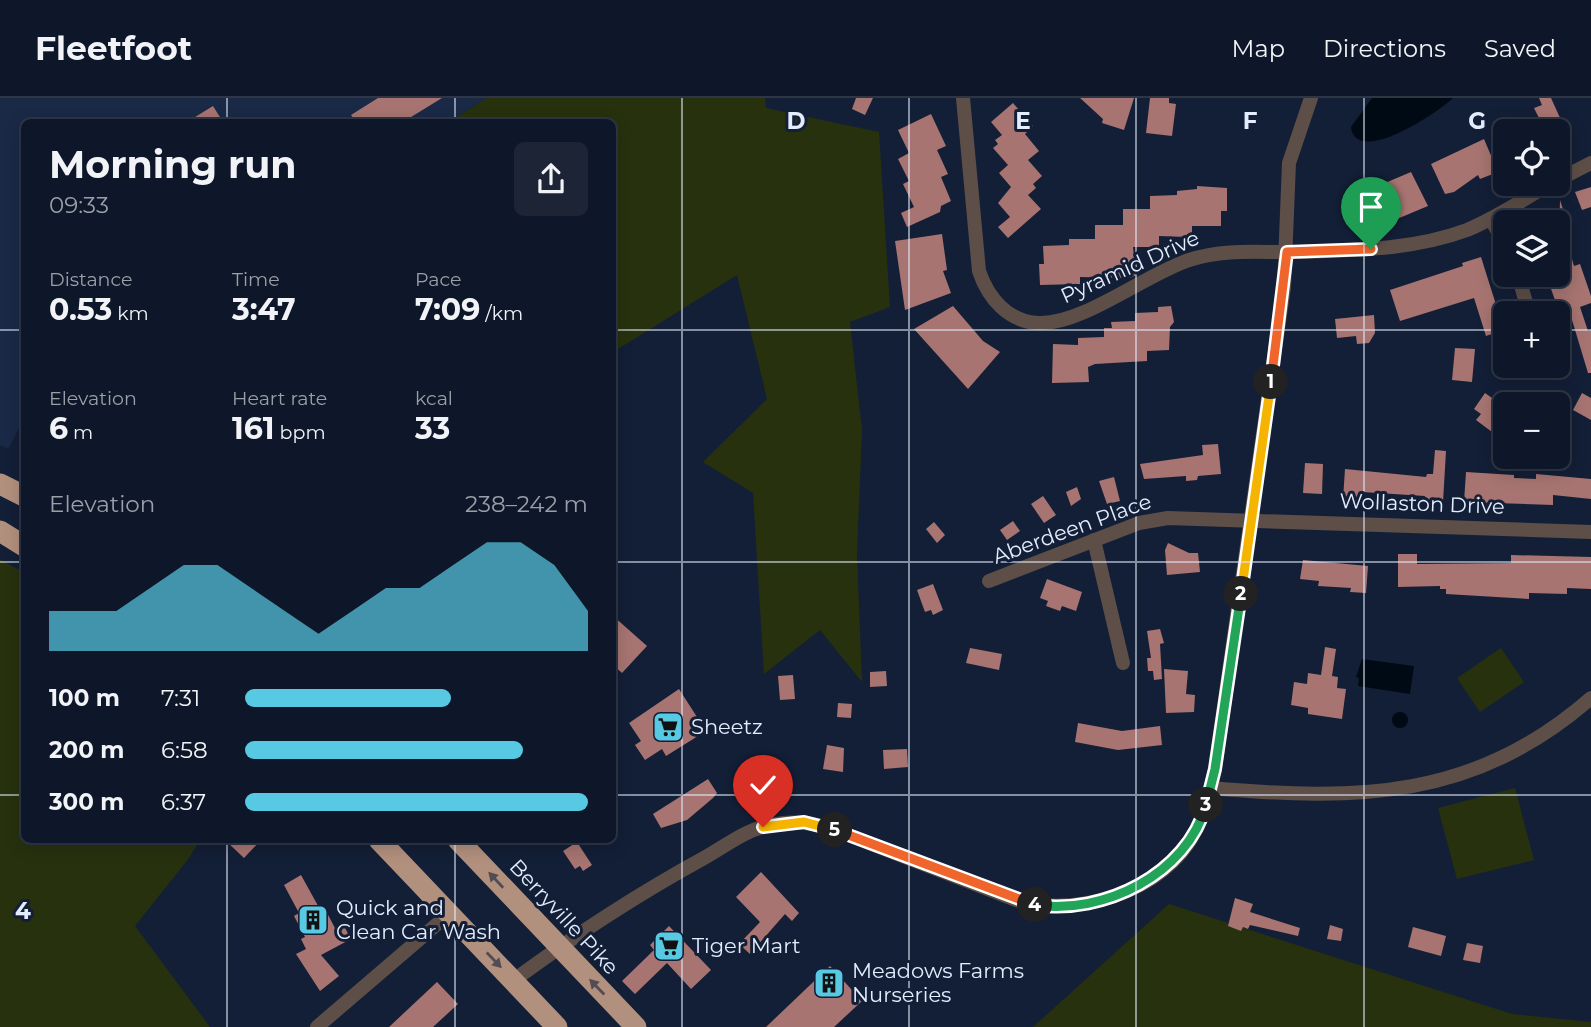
<!DOCTYPE html>
<meta charset="utf-8">
<style>
:root{--surface:#0e1729;--page:#1c2435;--text:#f1f3f6;--muted:#9b9fa8;--line:#2e3646;--accent:#57c9e2}
body{margin:0;font-family:Montserrat,sans-serif;background:var(--page);color:var(--text);height:100vh;display:flex;flex-direction:column;font-size:26px;white-space:nowrap}
*{box-sizing:border-box;margin:0}
p{font-size:23px;color:var(--muted)}
.icon{flex:none;width:38px;height:38px;fill:none;stroke:currentColor;stroke-width:2;stroke-linecap:round;stroke-linejoin:round}
.map{position:relative;flex:1;overflow:hidden}
.details{position:absolute;left:21px;top:21px;width:595px;height:724px;display:flex;flex-direction:column;background:var(--surface);border-radius:10px;box-shadow:0 4px 18px #0003,0 0 0 2px var(--line)}
.details>*{flex:none}
.controls{position:absolute;left:1493px;top:21px;display:grid;gap:14px}
.controls a{display:grid;place-items:center;width:77px;height:77px;border-radius:10px;background:var(--surface);box-shadow:0 4px 18px #0003,0 0 0 2px var(--line);font-size:35px}
.pin{position:absolute;display:grid;place-items:center;width:60px;height:60px;color:#fff;margin:-72px -30px;border-radius:50% 50% 50% 0;rotate:-45deg;box-shadow:0 0 7px #0007}
.pin .icon{rotate:45deg}
.km{position:absolute;width:35px;height:35px;margin:-18px;border-radius:50%;background:#222;color:#fff;font-size:19px;line-height:35px;text-align:center}
.round{display:grid;place-items:center;flex:none;width:74px;height:74px;border-radius:10px;background:var(--page)}
.overview{display:flex;align-items:center;justify-content:space-between;height:119px;padding:0 28px}
h1{font-size:38px;font-weight:700;line-height:52px}
.metrics{display:grid;grid-template-columns:repeat(3,1fr);gap:10px;height:119px;padding:7px 28px}
.metrics div{display:grid;align-content:center}
.metrics b{font-size:30px;font-weight:700}
.metrics small{font-size:19px;font-weight:400}
.metrics p{font-size:19px}
.chart{height:196px;padding:14px 28px}
.chart p{display:flex;justify-content:space-between}
.chart svg{width:100%;height:126px;margin-top:7px;fill:var(--accent);opacity:.7}
ul{padding:0 28px;list-style:none;font-size:23px}
li{display:grid;grid-template-columns:112px 84px 1fr;align-items:center;height:52px}
li i{height:18px;border-radius:9px;background:var(--accent)}
header{display:flex;align-items:center;gap:42px;box-sizing:border-box;height:98px;padding:0 35px;background:var(--surface);border-bottom:2px solid var(--line)}
header strong{font-size:33px}
nav{display:flex;gap:38px;margin-inline-start:auto;font-size:24px}
.map>svg:first-child{display:block}
.built{fill:#1a2946}
.green{fill:#27310e}
.water{fill:#000a14}
.building{fill:#a77471}
.lines{fill:none;stroke-linecap:round;stroke-linejoin:round}
.street{stroke:#5d4f48;stroke-width:14}
.highway{stroke:#b2907e;stroke-width:21}
.oneway{fill:#534c53}
.split-1-casing{stroke:#fff;stroke-width:14}
.split-2-casing{stroke:#fff;stroke-width:14}
.split-3-casing{stroke:#fff;stroke-width:14}
.split-4-casing{stroke:#fff;stroke-width:14}
.split-5-casing{stroke:#fff;stroke-width:14}
.split-6-casing{stroke:#fff;stroke-width:14}
.split-1{stroke:#f0652b;stroke-width:9}
.split-2{stroke:#f5b400;stroke-width:9}
.split-3{stroke:#22a559;stroke-width:9}
.split-4{stroke:#22a559;stroke-width:9}
.split-5{stroke:#f0652b;stroke-width:9}
.split-6{stroke:#f5b400;stroke-width:9}
.grid{fill:none;stroke:#e4edfe;stroke-width:2;stroke-opacity:0.55}
.labels{text-anchor:middle;stroke-width:6;stroke-linejoin:round;paint-order:stroke}
.street-label{font-size:21px;fill:#e4edfe;stroke:#131f37}
.poi-label{font-size:21px;fill:#e4edfe;stroke:#131f37;text-anchor:start}
.grid-label{font-size:23px;text-anchor:middle;font-weight:bold;fill:#e4edfe;stroke:#131f37;stroke-width:6;stroke-linejoin:round;paint-order:stroke}
</style>
<header>
<strong>Fleetfoot</strong>
<nav><a>Map</a><a>Directions</a><a>Saved</a></nav>
</header>
<div class="map">
<svg width="1591" height="929" viewBox="0 0 1591 929">
<rect width="100%" height="100%" fill="#131f37"/>
<polygon class="built" points="0,0 487,0 449,24 24,24 24,321 8,351 0,347"/>
<g class="green">
<polygon points="487,0 765,0 766,10 879,34 890,209 850,224 862,332 857,455 862,584 820,532 764,576 753,395 703,364 767,301 737,177 618,251 613,247 612,24 449,24"/>
<polygon points="0,461 24,475 24,742 200,742 189,760 135,828 210,929 0,929"/>
<polygon points="1501,550 1524,584 1480,614 1457,580"/>
<polygon points="1515,690 1534,762 1457,781 1438,710"/>
<polygon points="1169,806 1512,916 1591,924 1591,929 1033,929"/>
</g>
<g class="water">
<path d="M1372,0H1453C1440,13 1356,70 1351,29Z"/>
<polygon points="1362,561 1414,568 1410,596 1358,588 1359,580 1356,579"/>
<circle cx="1400" cy="622" r="8"/>
</g>
<g class="building">
<polygon points="378,0 442,0 403,24 356,24 351,17"/>
<polygon points="856,0 873,0 865,17 852,11"/>
<polygon points="1080,0 1134,0 1124,32 1102,25 1103,21"/>
<polygon points="1150,0 1169,0 1169,5 1176,6 1172,38 1146,35"/>
<polygon points="1539,0 1551,0 1566,33 1514,33 1540,22 1534,10 1542,7"/>
<polygon points="1013,5 1033,28 1025,36 1039,53 1028,62 1042,78 1033,86 1036,90 1028,97 1041,111 1008,140 998,129 1010,119 998,105 1011,89 999,75 1008,67 993,50 998,46 995,42 1002,37 991,24"/>
<polygon points="213,8 223,24 187,24"/>
<polygon points="931,16 946,48 937,52 948,76 941,79 951,103 941,108 940,114 907,129 901,115 914,109 903,86 909,83 898,61 909,55 898,32"/>
<polygon points="1484,41 1498,74 1480,81 1478,77 1454,94 1445,96 1431,66"/>
<polygon points="1411,74 1428,108 1373,131 1359,96"/>
<polygon points="1197,88 1227,90 1227,113 1221,113 1221,128 1192,128 1192,136 1187,136 1187,139 1159,138 1159,149 1133,149 1136,177 1130,180 1080,179 1080,186 1040,187 1039,166 1044,166 1043,148 1069,147 1069,141 1095,141 1095,127 1123,127 1123,111 1150,111 1150,98 1177,97 1177,93 1197,91"/>
<polygon points="1591,89 1591,109 1582,112 1575,94"/>
<polygon points="1560,102 1571,136 1565,137 1574,168 1580,166 1591,198 1591,205 1580,209 1588,233 1591,232 1591,275 1588,275 1569,212 1560,216 1546,177 1558,177"/>
<polygon points="942,136 947,172 943,173 951,195 905,212 895,143"/>
<polygon points="1481,159 1504,232 1486,238 1474,200 1400,223 1390,192 1463,168 1462,165"/>
<polygon points="953,208 983,243 1000,254 968,291 914,231"/>
<polygon points="1171,208 1174,224 1170,229 1169,252 1147,253 1147,263 1095,266 1088,269 1089,284 1052,285 1053,246 1078,247 1078,240 1104,239 1104,230 1112,230 1111,224 1135,223 1135,215 1158,214 1158,209"/>
<polygon points="1374,217 1375,235 1369,245 1357,246 1356,238 1337,240 1335,221"/>
<polygon points="1455,250 1475,251 1472,284 1452,282"/>
<polygon points="1485,295 1505,309 1505,333 1497,327 1492,334 1476,322 1481,316 1474,311"/>
<polygon points="1582,295 1591,300 1591,322 1573,312"/>
<polygon points="1218,346 1221,376 1198,378 1197,382 1186,383 1186,378 1144,381 1140,366 1203,357 1202,347"/>
<polygon points="1435,352 1446,353 1443,404 1424,403 1425,398 1362,394 1361,402 1343,401 1345,371 1426,379 1427,376 1433,376"/>
<polygon points="1305,365 1323,366 1322,396 1303,395"/>
<polygon points="1466,374 1514,377 1514,380 1536,381 1536,376 1591,381 1591,401 1553,397 1553,407 1464,404"/>
<polygon points="1114,379 1120,403 1107,406 1099,383"/>
<polygon points="1077,389 1081,401 1071,408 1066,394"/>
<polygon points="1043,398 1056,417 1044,425 1031,406"/>
<polygon points="1013,423 1020,433 1007,442 1000,432"/>
<polygon points="934,424 945,437 937,445 926,431"/>
<polygon points="1168,445 1189,455 1198,455 1200,474 1167,477 1165,452"/>
<polygon points="1398,456 1417,456 1417,466 1511,465 1511,457 1591,459 1591,491 1567,490 1567,496 1529,495 1529,501 1446,496 1446,491 1440,491 1440,488 1398,489"/>
<polygon points="1303,462 1368,468 1366,495 1350,494 1351,490 1318,488 1319,483 1300,481"/>
<polygon points="1047,481 1082,494 1076,513 1062,508 1060,513 1046,508 1048,503 1040,500"/>
<polygon points="933,486 943,512 933,517 931,512 925,514 917,492"/>
<polygon points="612,517 647,548 622,575 612,566"/>
<polygon points="1160,531 1164,545 1160,546 1162,581 1154,582 1153,573 1148,573 1147,560 1151,560 1147,533"/>
<polygon points="1325,549 1336,551 1332,578 1338,579 1337,590 1346,591 1342,621 1308,616 1308,610 1291,607 1294,584 1307,586 1308,575 1321,577"/>
<polygon points="970,550 1002,556 999,572 966,565"/>
<polygon points="1164,571 1188,573 1186,596 1195,597 1194,614 1166,615"/>
<polygon points="886,573 887,588 870,589 870,574"/>
<polygon points="793,577 795,601 780,602 778,578"/>
<polygon points="679,591 706,633 666,658 662,651 645,662 635,647 641,643 629,625"/>
<polygon points="838,605 852,606 851,620 837,619"/>
<polygon points="1078,625 1122,633 1160,628 1162,647 1118,652 1075,644"/>
<polygon points="827,647 844,650 843,674 823,671"/>
<polygon points="907,651 908,669 884,671 883,652"/>
<polygon points="708,681 717,695 713,700 687,722 661,730 653,716"/>
<polygon points="225,742 261,742 244,760"/>
<polygon points="577,744 592,767 583,773 580,768 575,771 563,753"/>
<polygon points="761,774 799,815 792,823 785,816 750,856 739,846 760,824 736,799"/>
<polygon points="301,777 322,815 326,813 336,832 344,828 351,841 321,857 339,878 320,893 296,856 306,851 301,841 305,839 294,818 299,815 284,787"/>
<polygon points="1235,800 1253,806 1250,814 1300,830 1298,838 1250,827 1248,831 1243,829 1241,833 1228,828"/>
<polygon points="1330,827 1343,831 1341,843 1327,841"/>
<polygon points="669,828 711,872 691,891 667,865 635,896 622,883 654,852 650,847"/>
<polygon points="1413,829 1446,838 1441,858 1408,849"/>
<polygon points="1467,845 1483,848 1480,865 1463,862"/>
<polygon points="830,868 862,903 834,929 766,929"/>
<polygon points="437,884 458,906 433,929 389,929"/>
</g>
<g class="lines">
<g class="street">
<path d="M963,0L979,173C988,200 1008,224 1039,225C1082,227 1146,176 1189,162C1227,150 1261,155 1299,154C1356,152 1413,152 1467,132C1496,120 1523,102 1550,86"/>
<polyline points="1558,82 1591,65"/>
<polyline points="1491,121 1505,147"/>
<polyline points="1518,177 1529,215"/>
<polyline points="1536,268 1537,271"/>
<polyline points="1094,442 1123,565"/>
<polyline points="989,483 1139,425 1168,420 1591,434"/>
<path d="M1211,690C1357,703 1474,702 1591,600"/>
<path d="M514,882C574,838 638,796 704,760C724,749 744,733 766,728C789,722 808,724 830,730L1016,802C1072,819 1152,797 1187,747C1203,724 1209,698 1215,671L1284,189L1289,65L1311,0"/>
<polyline points="317,929 450,815"/>
</g>
<g class="highway">
<polyline points="0,386 24,398"/>
<polyline points="0,433 24,448"/>
<polyline points="379,742 557,929"/>
<polyline points="458,742 636,929"/>
</g>
</g>
<defs><path id="oneway-solid" d="M-6-.8H1V-3.2L6.5 0L1 3.2V.8H-6Z" transform="scale(1.75)"/></defs>
<g class="oneway">
<use href="#oneway-solid" transform="translate(496 782) rotate(-133)"/>
<use href="#oneway-solid" transform="translate(494 862) rotate(46)"/>
<use href="#oneway-solid" transform="translate(597 889) rotate(-134)"/>
</g>
<g class="lines">
<g class="split-1-casing">
<polyline id="split-1" points="1271,284 1287,154 1371,151"/>
</g>
<g class="split-2-casing">
<polyline id="split-2" points="1241,496 1271,284"/>
</g>
<g class="split-3-casing">
<polyline id="split-3" points="1206,707 1215,671 1241,496"/>
</g>
<g class="split-4-casing">
<path id="split-4" d="M1035,807C1104,817 1187,776 1206,707"/>
</g>
<g class="split-5-casing">
<polyline id="split-5" points="835,732 1035,807"/>
</g>
<g class="split-6-casing">
<polyline id="split-6" points="763,729 804,724 835,732"/>
</g>
<use href="#split-1" class="split-1"/>
<use href="#split-2" class="split-2"/>
<use href="#split-3" class="split-3"/>
<use href="#split-4" class="split-4"/>
<use href="#split-5" class="split-5"/>
<use href="#split-6" class="split-6"/>
</g>
<path class="grid" d="M227,0V24M455,0V24M682,0V929M909,0V929M1136,0V929M1364,0V929M0,232H24M612,232H1505M1558,232H1591M0,464H24M612,464H1591M0,697H24M612,697H1591M227,742V929M455,742V929"/>
<defs>
<g id="supermarket-square" transform="scale(1.575)"><rect x="-9" y="-9" width="18" height="18" rx="4" fill="#57c9e2" stroke="#131f37"/><path d="M-6-5.5h2.5l.6 2H6L4.5 2H-2.5L-4.4-4H-6ZM-1.5 3.2a1.3 1.3 0 1 0 .1 0ZM3 3.2a1.3 1.3 0 1 0 .1 0Z" fill="#111"/></g>
<g id="building-square" transform="scale(1.575)"><rect x="-9" y="-9" width="18" height="18" rx="4" fill="#57c9e2" stroke="#131f37"/><path d="M-4-6H4V6H1V3H-1V6H-4ZM-2.5-4.3h1.7v1.8h-1.7ZM.8-4.3h1.7v1.8H.8ZM-2.5-1h1.7V.8h-1.7ZM.8-1h1.7V.8H.8Z" fill="#111"/></g>
</defs>
<g fill-rule="evenodd">
<use href="#supermarket-square" x="668" y="629"/>
<use href="#building-square" x="313" y="822"/>
<use href="#supermarket-square" x="669" y="848"/>
<use href="#building-square" x="829" y="885"/>
</g>
<g class="labels">
<g class="street-label">
<text transform="translate(1130 169) rotate(-24)" y="7">Pyramid Drive</text>
<text transform="translate(1422 406) rotate(2)" y="7">Wollaston Drive</text>
<text transform="translate(1072 431) rotate(-20)" y="7">Aberdeen Place</text>
<text transform="translate(564 819) rotate(47)" y="7">Berryville Pike</text>
</g>
<g class="poi-label">
<text x="691" y="636">Sheetz</text>
<text x="336" y="817">Quick and<tspan x="336" dy="24">Clean Car Wash</tspan></text>
<text x="692" y="855">Tiger Mart</text>
<text x="852" y="880">Meadows Farms<tspan x="852" dy="24">Nurseries</tspan></text>
</g>
</g>
<g class="grid-label">
<text x="796" y="31">D</text>
<text x="1023" y="31">E</text>
<text x="1250" y="31">F</text>
<text x="1477" y="31">G</text>
<text x="23" y="821">4</text>
</g>
</svg>
<div class="controls">
<a><svg class="icon" aria-label="locate" viewBox="0 0 24 24"><circle cx="12" cy="12" r="6"/><path d="M12 2v4M12 18v4M2 12h4M18 12h4"/></svg></a>
<a><svg class="icon" aria-label="layers" viewBox="0 0 24 24"><path d="M12 4l9 5-9 5-9-5zM3 14l9 5 9-5"/></svg></a>
<a>+</a>
<a>−</a>
</div>
<div class="pin" style="left:1371px;top:151px;background:#1e9e55"><svg class="icon" aria-label="arrive" viewBox="0 0 24 24"><path d="M6 21V4h12l-3 4 3 4H6"/></svg></div>
<div class="pin" style="left:763px;top:729px;background:#d93025"><svg class="icon" aria-label="check" viewBox="0 0 24 24"><path d="M5 12l5 5 9-10"/></svg></div>
<b class="km" style="left:1271px;top:284px">1</b>
<b class="km" style="left:1241px;top:496px">2</b>
<b class="km" style="left:1206px;top:707px">3</b>
<b class="km" style="left:1035px;top:807px">4</b>
<b class="km" style="left:835px;top:732px">5</b>
<section class="details">
<div class="overview"><div><h1>Morning run</h1><p>09:33</p></div><a class="round"><svg class="icon" aria-label="share" viewBox="0 0 24 24"><path d="M12 15V3M7 8l5-5 5 5M5 13v7h14v-7"/></svg></a></div>
<div class="metrics">
<div><p>Distance</p><b>0.53<small> km</small></b></div>
<div><p>Time</p><b>3:47</b></div>
<div><p>Pace</p><b>7:09<small> /km</small></b></div>
</div>
<div class="metrics">
<div><p>Elevation</p><b>6<small> m</small></b></div>
<div><p>Heart rate</p><b>161<small> bpm</small></b></div>
<div><p>kcal</p><b>33</b></div>
</div>
<div class="chart"><p><span>Elevation</span>238–242 m</p>
<svg viewBox="0 0 160 44" preserveAspectRatio="none"><path d="M0 44V30L10 30L20 30L30 22L40 14L50 14L60 22L70 30L80 38L90 30L100 22L110 22L120 14L130 6L140 6L150 14L160 30V44z"/></svg>
</div>
<ul>
<li><b>100 m</b>7:31<i style="width:60%"></i></li>
<li><b>200 m</b>6:58<i style="width:81%"></i></li>
<li><b>300 m</b>6:37<i style="width:100%"></i></li>
</ul>
</section>
</div>
